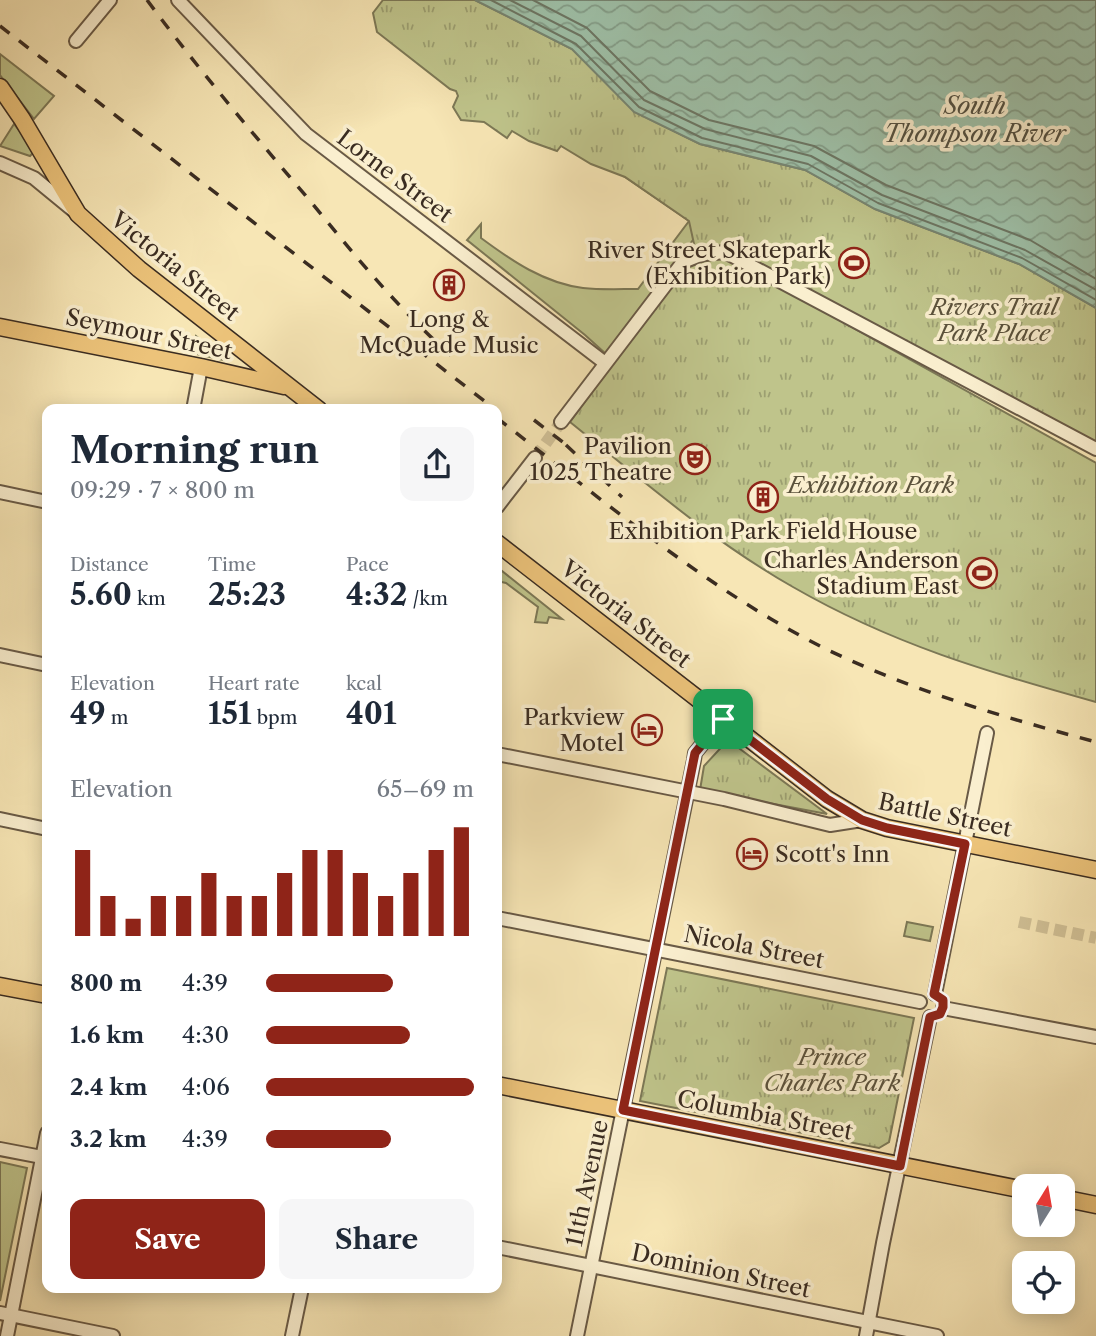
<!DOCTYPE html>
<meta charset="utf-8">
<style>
:root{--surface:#fff;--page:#f6f6f7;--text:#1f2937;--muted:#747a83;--accent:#8f2418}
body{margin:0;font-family:"Libre Caslon Text",serif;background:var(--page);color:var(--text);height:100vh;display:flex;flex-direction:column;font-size:26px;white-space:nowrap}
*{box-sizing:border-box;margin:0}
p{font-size:23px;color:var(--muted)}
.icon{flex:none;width:38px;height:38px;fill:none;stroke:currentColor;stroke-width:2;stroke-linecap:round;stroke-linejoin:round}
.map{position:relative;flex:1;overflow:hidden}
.side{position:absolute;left:42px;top:404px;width:460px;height:889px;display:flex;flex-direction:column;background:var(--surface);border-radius:14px;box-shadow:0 4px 18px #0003}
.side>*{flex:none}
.needle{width:46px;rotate:11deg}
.tools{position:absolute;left:1012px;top:1174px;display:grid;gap:14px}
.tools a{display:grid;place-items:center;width:63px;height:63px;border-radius:14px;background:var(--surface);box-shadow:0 4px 18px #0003;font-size:35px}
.pin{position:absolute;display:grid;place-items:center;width:60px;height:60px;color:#fff;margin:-30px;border-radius:14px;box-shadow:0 4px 10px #0006}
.round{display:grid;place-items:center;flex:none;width:74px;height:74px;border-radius:14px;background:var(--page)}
.headline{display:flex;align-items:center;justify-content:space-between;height:119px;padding:0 28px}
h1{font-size:38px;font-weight:700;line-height:52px}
.figures{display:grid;grid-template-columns:repeat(3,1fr);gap:10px;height:119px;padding:7px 28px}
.figures div{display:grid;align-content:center}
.figures b{font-size:30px;font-weight:700}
.figures small{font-size:19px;font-weight:400}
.figures p{font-size:19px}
.chart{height:196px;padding:14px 28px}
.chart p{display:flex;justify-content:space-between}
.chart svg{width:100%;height:126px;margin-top:7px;stroke:var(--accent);stroke-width:6}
.action{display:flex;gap:14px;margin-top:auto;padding:14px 28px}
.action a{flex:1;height:80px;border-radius:14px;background:var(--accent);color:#fff;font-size:28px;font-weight:700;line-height:80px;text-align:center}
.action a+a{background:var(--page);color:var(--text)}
ul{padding:0 28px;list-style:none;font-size:23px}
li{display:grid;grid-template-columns:112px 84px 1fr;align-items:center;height:52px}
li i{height:18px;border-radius:9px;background:var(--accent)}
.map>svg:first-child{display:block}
.green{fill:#bfc48b;stroke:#7c7856;stroke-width:2}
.park{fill:url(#park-tufts);stroke:#7c7856;stroke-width:2}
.water{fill:url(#water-waves);stroke:#768572;stroke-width:2}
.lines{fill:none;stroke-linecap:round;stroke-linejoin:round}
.shore{stroke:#6c7664;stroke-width:2}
.minor-tunnel{stroke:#d1c197;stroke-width:12;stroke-dasharray:12 6;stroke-linecap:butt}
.minor-casing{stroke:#695a46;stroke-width:16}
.major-casing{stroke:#3a2c21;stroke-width:19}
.minor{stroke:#faefcf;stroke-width:12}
.major{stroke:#ecc37a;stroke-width:16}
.rail{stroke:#3a2c21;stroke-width:3.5;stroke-dasharray:12 12;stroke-linecap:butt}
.route-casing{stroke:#fff;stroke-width:14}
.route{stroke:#8f2418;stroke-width:9}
.labels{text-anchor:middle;stroke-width:7;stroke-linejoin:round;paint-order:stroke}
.street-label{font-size:23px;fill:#3a2c21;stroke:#faefcf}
.poi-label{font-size:23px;fill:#3a2c21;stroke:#faefcf;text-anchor:end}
.park-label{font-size:23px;font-style:italic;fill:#5b523c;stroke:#faefcf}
.water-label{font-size:24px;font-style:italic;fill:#535143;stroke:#faefcf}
</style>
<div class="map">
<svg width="1096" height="1336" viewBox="0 0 1096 1336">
<defs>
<pattern id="park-tufts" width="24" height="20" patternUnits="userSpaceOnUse" patternTransform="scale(1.75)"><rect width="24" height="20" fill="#bfc48b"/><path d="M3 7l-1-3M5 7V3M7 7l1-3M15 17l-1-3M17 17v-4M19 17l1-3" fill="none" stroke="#9c9f71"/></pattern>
<pattern id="water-waves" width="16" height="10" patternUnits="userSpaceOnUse" patternTransform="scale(1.75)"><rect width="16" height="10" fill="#9ec0a8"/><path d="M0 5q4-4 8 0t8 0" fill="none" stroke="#829c88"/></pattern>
</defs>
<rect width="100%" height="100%" fill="#f7e6b5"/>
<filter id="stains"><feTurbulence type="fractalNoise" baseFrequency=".00286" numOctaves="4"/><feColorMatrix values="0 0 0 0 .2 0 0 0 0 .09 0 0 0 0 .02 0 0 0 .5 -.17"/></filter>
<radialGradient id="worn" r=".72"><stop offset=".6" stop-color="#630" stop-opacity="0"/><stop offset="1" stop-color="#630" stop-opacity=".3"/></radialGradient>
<g class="green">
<polygon points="0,54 54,96 34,119 0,75"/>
<polygon points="14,124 35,151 30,156 0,146"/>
<path d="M685,165L696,236L606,354L585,335L467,240L481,224V238C512,261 544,283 583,288C601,290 620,289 638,289L689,221L625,177Z"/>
<polygon points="196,336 228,361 192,353"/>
<polygon points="497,567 562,619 549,617 547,623 535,622 538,607 506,583 497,581"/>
<polygon points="907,922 933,927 930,941 904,936"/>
<polygon points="0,1162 27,1168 0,1301"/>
</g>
<g class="park">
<polygon points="383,0 475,0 572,49 635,112 700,144 805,170 875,209 1019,264 1096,308 1096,445 725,249 696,253 689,221 625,177 591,164 561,146 557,151 529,141 512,131 507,138 484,122 461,120 453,107 458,96 456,91 450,89 377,32 373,13"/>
<path d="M726,257L1096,463V702C987,672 892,644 793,587C712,541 642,480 570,422L686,265Z"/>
<polygon points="728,740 827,814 700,790 704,766"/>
<polygon points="667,968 914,1018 889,1142 879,1148 640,1101"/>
</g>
<polygon class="water" points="475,0 1096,0 1096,308 1019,264 875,209 805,170 700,144 634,112 572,49"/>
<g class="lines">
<g class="shore">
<polyline points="491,0 576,44 639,107 702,138 808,164 878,203 1022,258 1096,300"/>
<polyline points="510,0 581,36 644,100 705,129 811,156 882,195 1025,250 1096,290"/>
<polyline points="533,0 587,28 650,91 709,120 814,146 886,185 1030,240 1096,279"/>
</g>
<g class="minor-tunnel">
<polyline points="535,458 561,422"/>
<polyline points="1019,922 1096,938"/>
</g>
<g class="minor-casing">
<g id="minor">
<polyline points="178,0 306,134 605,363"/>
<polyline points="76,41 110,0"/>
<polyline points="0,163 34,178 73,210"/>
<polyline points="193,410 201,367"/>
<polyline points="561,422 683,262 703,254 725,252 1096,449"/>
<polyline points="0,492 47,502"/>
<polyline points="497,507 535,458"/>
<polyline points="0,655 47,665"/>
<polyline points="497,754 724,799 830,825 862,820"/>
<polyline points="0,819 47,829"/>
<polyline points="497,918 920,1002"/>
<polyline points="935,994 987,733"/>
<polyline points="943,1008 1096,1037"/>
<polyline points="0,1149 47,1158"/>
<polyline points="497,1247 937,1336"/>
<polyline points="0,1313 113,1336"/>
<polyline points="7,1336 47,1133"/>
<polyline points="292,1336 302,1288"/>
<polyline points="577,1336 694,760 695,753 723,719"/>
<polyline points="866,1336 883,1243 930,1017"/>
</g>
</g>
<g class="major-casing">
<g id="major">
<polyline points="0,87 22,119 78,214 139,269 319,410"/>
<polyline points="0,327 201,367 284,386"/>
<polyline points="497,543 827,799 862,820 887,828 1096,870"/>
<polyline points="0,986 47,995"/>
<polyline points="497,1085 1024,1190"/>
<polyline points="1062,1198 1096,1205"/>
</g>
</g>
<use href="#minor" class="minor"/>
<use href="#major" class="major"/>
<g class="rail">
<path d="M147,0C199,70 255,136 311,202C356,257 401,312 455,359"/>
<polyline points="0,26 496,410"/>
<path d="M497,418C603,500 706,589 826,649C912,691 1003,717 1096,742"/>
<polyline points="534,420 564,443"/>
<polyline points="566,445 622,497"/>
</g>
</g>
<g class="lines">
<g class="route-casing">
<polygon id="route" points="723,719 827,799 862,820 887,828 965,844 934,994 943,1000 943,1007 940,1014 930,1017 900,1166 623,1110 695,753"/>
</g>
<use href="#route" class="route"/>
</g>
<defs>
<g id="stadium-ring" transform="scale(1.575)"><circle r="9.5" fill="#faefcf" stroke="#8f2418" stroke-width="1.5"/><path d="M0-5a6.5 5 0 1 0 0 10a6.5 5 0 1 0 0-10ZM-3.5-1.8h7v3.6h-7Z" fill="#8f2418"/></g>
<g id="building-ring" transform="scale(1.575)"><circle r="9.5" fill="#faefcf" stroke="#8f2418" stroke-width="1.5"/><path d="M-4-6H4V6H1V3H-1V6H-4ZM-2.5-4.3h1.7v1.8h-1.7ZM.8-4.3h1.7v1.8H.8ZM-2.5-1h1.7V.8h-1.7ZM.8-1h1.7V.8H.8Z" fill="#8f2418"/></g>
<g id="theatre-ring" transform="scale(1.575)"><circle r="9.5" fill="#faefcf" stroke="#8f2418" stroke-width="1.5"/><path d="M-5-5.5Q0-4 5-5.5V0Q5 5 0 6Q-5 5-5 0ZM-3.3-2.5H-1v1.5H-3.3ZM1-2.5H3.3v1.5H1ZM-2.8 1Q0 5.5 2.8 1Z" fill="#8f2418"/></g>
<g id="hotel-ring" transform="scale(1.575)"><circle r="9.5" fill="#faefcf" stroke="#8f2418" stroke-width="1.5"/><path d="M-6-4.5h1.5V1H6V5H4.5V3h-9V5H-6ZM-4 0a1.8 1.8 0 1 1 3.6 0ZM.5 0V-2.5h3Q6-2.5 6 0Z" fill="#8f2418"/></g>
</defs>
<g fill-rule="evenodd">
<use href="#stadium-ring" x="854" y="263"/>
<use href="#building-ring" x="449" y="285"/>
<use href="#theatre-ring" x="695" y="459"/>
<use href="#building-ring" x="763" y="497"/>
<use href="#stadium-ring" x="982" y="573"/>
<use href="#hotel-ring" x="647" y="730"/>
<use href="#hotel-ring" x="752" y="854"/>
</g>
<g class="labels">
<g class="street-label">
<text transform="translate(395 176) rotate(37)" y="8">Lorne Street</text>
<text transform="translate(175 266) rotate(39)" y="8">Victoria Street</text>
<text transform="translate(149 334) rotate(12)" y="8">Seymour Street</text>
<text transform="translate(626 614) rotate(38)" y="8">Victoria Street</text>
<text transform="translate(945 815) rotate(12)" y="8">Battle Street</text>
<text transform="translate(754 947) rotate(11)" y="8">Nicola Street</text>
<text transform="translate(765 1115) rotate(11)" y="8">Columbia Street</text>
<text transform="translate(587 1183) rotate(-78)" y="8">11th Avenue</text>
<text transform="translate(721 1271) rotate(12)" y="8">Dominion Street</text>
</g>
<g class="poi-label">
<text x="831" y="258">River Street Skatepark<tspan x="831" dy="26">(Exhibition Park)</tspan></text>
<text x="449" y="327" text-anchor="middle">Long &amp;<tspan x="449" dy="26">McQuade Music</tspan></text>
<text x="672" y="454">Pavilion<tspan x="672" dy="26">1025 Theatre</tspan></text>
<text x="763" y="539" text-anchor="middle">Exhibition Park Field House</text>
<text x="959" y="568">Charles Anderson<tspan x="959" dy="26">Stadium East</tspan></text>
<text x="624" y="725">Parkview<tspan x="624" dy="26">Motel</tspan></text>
<text x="775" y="862" text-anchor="start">Scott's Inn</text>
</g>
<g class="park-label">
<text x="994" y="315">Rivers Trail<tspan x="994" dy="26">Park Place</tspan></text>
<text x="871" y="493">Exhibition Park</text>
<text x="832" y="1065">Prince<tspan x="832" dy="26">Charles Park</tspan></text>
</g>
<g class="water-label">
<text x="975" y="114">South<tspan x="975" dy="28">Thompson River</tspan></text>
</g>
</g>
<rect width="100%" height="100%" filter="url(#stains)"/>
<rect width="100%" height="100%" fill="url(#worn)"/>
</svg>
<div class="tools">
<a><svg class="needle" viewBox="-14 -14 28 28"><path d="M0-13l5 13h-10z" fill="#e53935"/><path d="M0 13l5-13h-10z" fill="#747a83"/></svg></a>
<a><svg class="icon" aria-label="locate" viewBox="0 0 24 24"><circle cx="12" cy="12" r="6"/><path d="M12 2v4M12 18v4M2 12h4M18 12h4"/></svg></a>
</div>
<div class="pin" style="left:723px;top:719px;background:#1e9e55"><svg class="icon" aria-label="arrive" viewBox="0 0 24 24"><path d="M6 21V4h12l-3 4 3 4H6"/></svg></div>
<section class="side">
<div class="headline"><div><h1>Morning run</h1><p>09:29 · 7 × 800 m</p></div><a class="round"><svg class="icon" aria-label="share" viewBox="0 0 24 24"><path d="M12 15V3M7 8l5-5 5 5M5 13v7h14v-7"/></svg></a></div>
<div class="figures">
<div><p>Distance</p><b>5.60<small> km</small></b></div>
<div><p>Time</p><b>25:23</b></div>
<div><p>Pace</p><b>4:32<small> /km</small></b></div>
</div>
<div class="figures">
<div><p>Elevation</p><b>49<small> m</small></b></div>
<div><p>Heart rate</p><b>151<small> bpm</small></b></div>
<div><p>kcal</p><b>401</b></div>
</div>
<div class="chart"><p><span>Elevation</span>65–69 m</p>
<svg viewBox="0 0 160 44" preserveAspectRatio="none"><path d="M5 44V14M15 44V30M25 44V38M35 44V30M45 44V30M55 44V22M65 44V30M75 44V30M85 44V22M95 44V14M105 44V14M115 44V22M125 44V30M135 44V22M145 44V14M155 44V6"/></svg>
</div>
<ul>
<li><b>800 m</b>4:39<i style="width:61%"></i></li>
<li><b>1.6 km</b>4:30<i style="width:69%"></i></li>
<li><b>2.4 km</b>4:06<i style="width:100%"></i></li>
<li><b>3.2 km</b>4:39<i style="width:60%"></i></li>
</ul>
<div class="action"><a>Save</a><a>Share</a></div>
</section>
</div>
